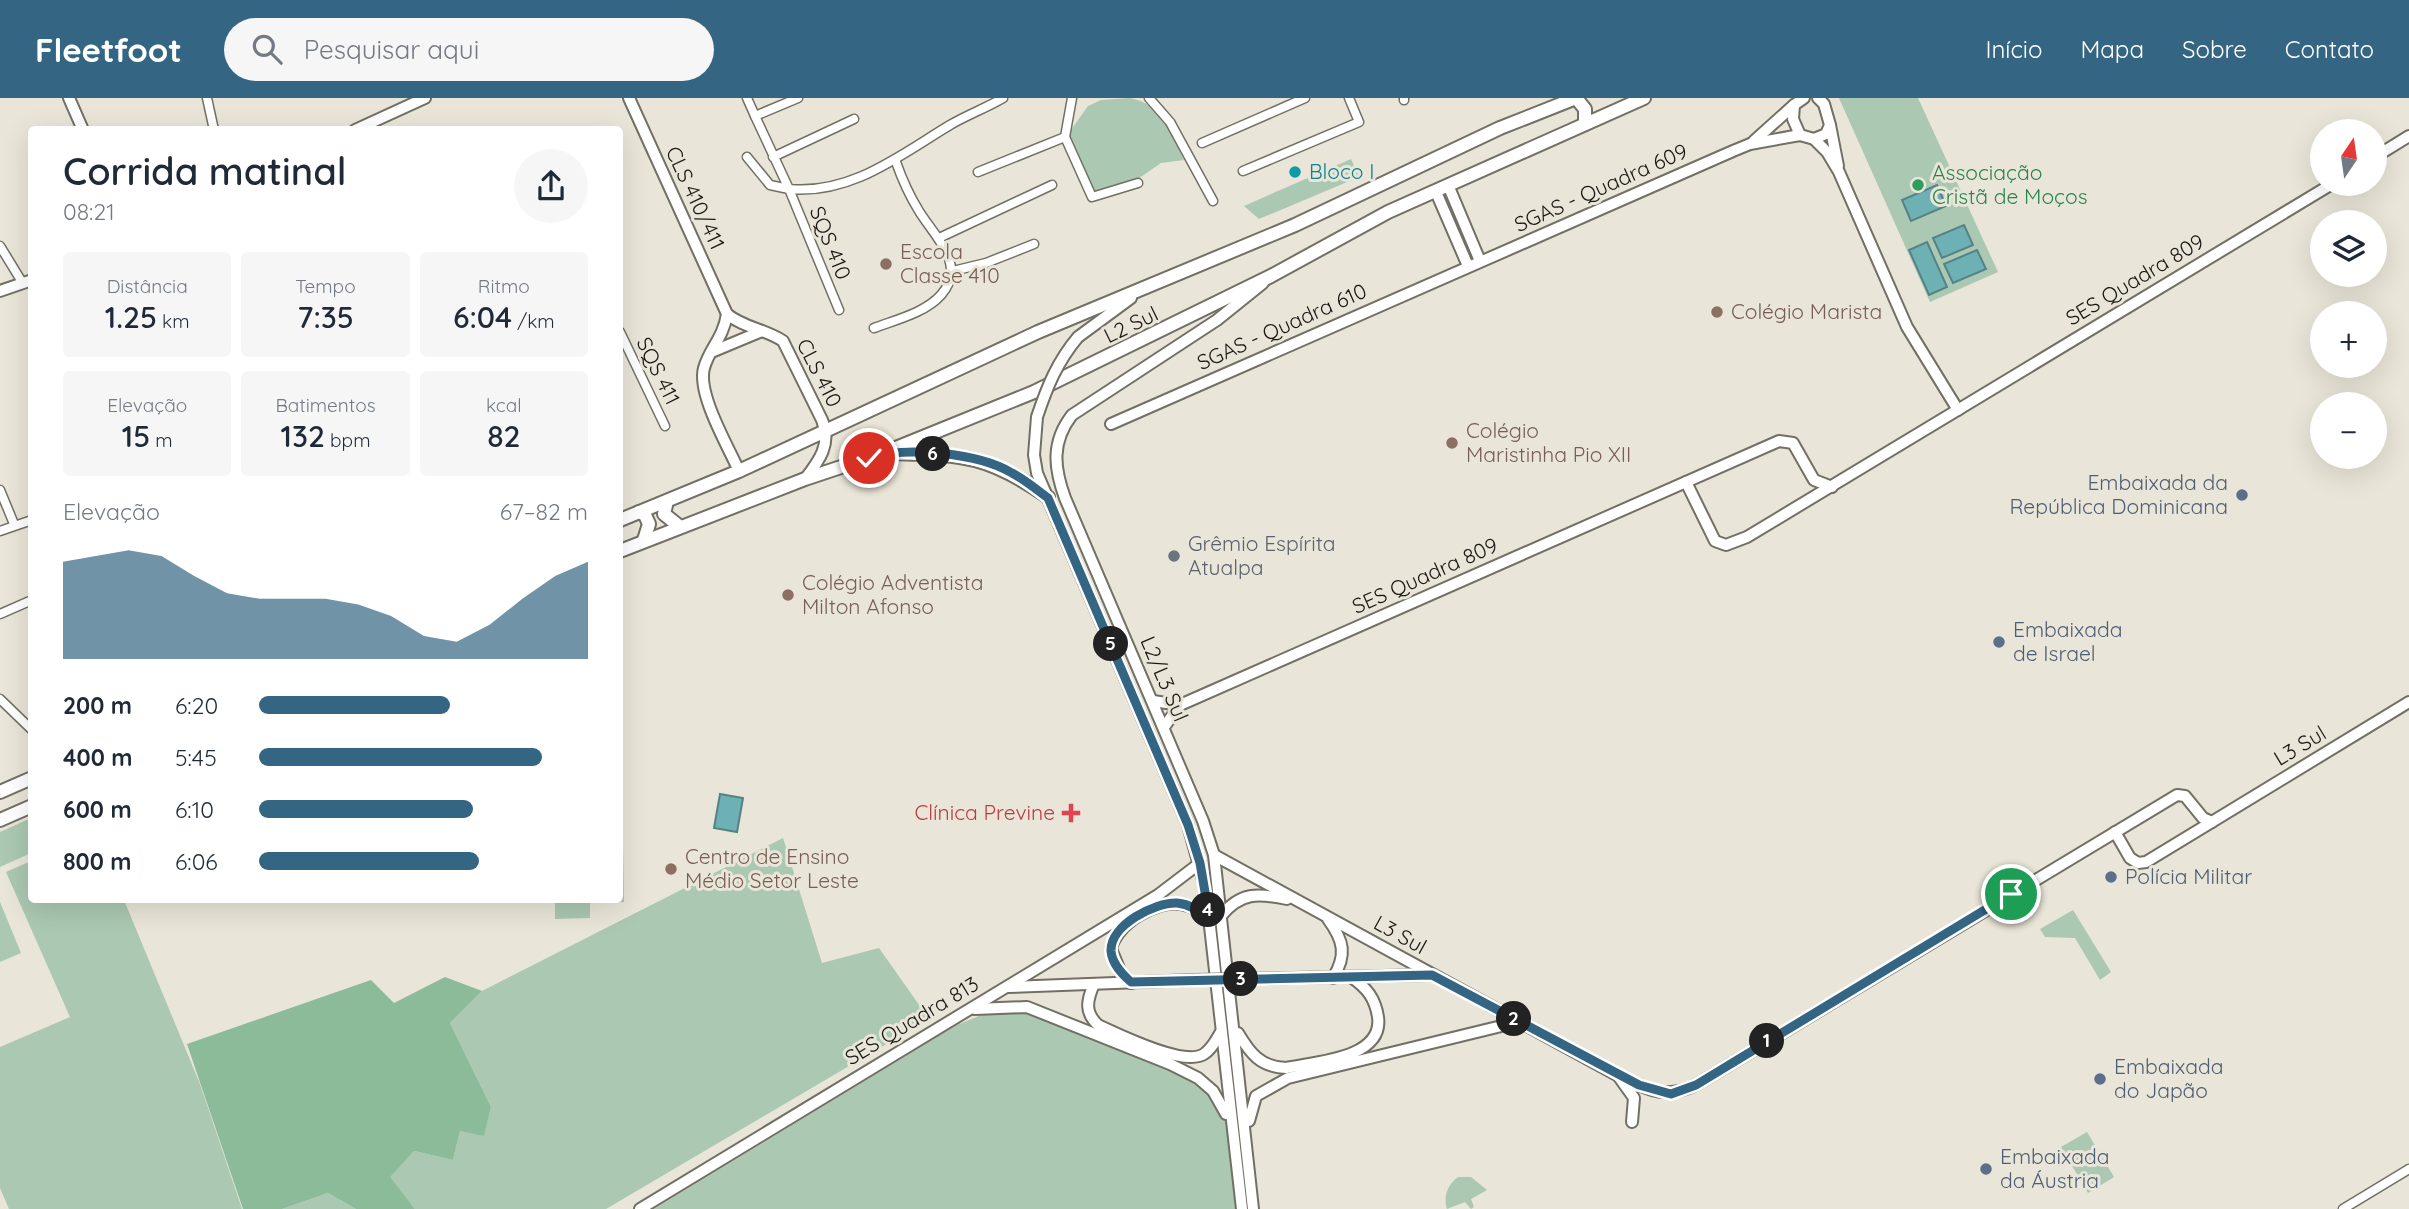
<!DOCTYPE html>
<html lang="pt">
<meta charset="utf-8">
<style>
:root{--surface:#fff;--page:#f6f6f7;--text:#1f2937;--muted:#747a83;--accent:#346684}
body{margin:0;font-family:Quicksand,sans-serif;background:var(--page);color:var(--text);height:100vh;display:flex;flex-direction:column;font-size:26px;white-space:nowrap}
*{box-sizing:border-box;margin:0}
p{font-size:23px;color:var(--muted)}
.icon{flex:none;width:38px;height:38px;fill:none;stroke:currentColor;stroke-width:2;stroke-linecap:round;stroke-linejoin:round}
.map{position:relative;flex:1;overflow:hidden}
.drawer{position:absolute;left:28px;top:28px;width:595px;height:777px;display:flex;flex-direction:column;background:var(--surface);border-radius:7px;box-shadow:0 7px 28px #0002}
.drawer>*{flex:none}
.needle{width:46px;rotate:13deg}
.tools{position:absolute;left:2310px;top:21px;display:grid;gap:14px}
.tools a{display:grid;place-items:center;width:77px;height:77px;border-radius:50%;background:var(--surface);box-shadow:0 7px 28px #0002;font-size:35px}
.pin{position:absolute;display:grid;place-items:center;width:60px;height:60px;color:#fff;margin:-30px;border:4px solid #fff;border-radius:50%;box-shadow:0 2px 7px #0007}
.km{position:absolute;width:35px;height:35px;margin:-18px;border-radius:50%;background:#222;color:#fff;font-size:19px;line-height:35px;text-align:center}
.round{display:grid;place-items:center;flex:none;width:74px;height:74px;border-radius:37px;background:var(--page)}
.headline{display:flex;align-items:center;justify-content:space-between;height:119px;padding:0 35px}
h1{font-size:38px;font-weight:600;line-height:52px}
.stats{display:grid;grid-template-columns:repeat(3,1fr);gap:10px;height:119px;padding:7px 35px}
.stats div{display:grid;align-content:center;border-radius:7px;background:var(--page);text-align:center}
.stats b{font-size:30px;font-weight:600}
.stats small{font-size:19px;font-weight:400}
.stats p{font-size:19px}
.chart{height:196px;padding:14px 35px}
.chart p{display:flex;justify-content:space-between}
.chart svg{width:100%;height:126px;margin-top:7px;fill:var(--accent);opacity:.7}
ul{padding:0 35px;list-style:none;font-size:23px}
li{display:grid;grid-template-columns:112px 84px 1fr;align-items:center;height:52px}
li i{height:18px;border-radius:9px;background:var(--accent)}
header{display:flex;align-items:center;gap:42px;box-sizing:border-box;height:98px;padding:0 35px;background:var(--accent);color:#fff}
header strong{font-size:33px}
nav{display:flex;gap:38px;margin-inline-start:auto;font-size:24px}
.search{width:490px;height:63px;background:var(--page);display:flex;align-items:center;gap:18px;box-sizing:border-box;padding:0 24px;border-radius:38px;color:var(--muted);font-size:26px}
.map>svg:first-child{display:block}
.green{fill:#aac8b2}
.forest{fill:#8cbb9a}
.water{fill:#6eb1b5;stroke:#558385;stroke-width:2}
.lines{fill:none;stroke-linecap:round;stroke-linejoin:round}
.street-casing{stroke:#726f64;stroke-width:11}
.secondary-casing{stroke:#726f64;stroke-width:14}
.primary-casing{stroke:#726f64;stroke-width:16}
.street{stroke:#fff;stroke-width:8}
.secondary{stroke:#fff;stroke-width:10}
.primary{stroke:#fff;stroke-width:12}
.secondary-bridge-casing{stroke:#726f64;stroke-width:14;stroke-linecap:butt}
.secondary-bridge{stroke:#fff;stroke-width:10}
.route-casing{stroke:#fff;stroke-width:14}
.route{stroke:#346684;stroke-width:9}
.culture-dot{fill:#0f9aa8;stroke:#e9e5d8;stroke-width:2.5}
.leisure-dot{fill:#2e9e5b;stroke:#e9e5d8;stroke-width:2.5}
.education-dot{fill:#8d6e63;stroke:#e9e5d8;stroke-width:2.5}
.service-dot{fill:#5c6f8a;stroke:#e9e5d8;stroke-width:2.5}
.worship-dot{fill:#6b7280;stroke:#e9e5d8;stroke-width:2.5}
.health-dot{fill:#e0444e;stroke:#e9e5d8;stroke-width:2.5}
.labels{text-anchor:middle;stroke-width:6;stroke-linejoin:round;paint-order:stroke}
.culture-label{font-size:21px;fill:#0d838f;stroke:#e9e5d8;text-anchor:start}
.leisure-label{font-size:21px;fill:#27864d;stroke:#e9e5d8;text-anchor:start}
.street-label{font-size:21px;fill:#1a1814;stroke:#e9e5d8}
.education-label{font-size:21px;fill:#785e54;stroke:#e9e5d8;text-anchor:start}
.service-label{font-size:21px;fill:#4e5e75;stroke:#e9e5d8;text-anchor:start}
.worship-label{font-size:21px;fill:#5b616d;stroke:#e9e5d8;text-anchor:start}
.health-label{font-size:21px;fill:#be3a42;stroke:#e9e5d8;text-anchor:end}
</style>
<header>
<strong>Fleetfoot</strong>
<div class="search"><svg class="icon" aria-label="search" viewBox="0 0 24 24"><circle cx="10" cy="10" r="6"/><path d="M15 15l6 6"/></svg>Pesquisar aqui</div>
<nav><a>Início</a><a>Mapa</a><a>Sobre</a><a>Contato</a></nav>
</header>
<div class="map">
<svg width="2409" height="1111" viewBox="0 0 2409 1111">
<rect width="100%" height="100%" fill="#e9e5d8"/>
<g class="green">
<path d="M1130,0C1163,6 1171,35 1184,62L1161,65L1135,83L1093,98L1070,46L1071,32L1088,8L1101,2Z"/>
<polygon points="1839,0 1918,0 1998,174 1930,204"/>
<polygon points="1351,61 1359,79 1259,121 1244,108"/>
<polygon points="31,720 31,755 0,769 0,734"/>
<polygon points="783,740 822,865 879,850 929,921 606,1111 415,1111 389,1079 414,1053 453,1062 460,1033 484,1037 491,1009 450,925 482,893"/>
<polygon points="620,752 623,752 624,804 590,804 590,820 555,821 555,802 620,802"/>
<polygon points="31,763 32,802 124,802 200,986 242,1111 9,1111 0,1090 0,949 70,919 6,774"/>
<polygon points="0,804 21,855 0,864"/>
<polygon points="2073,812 2111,874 2100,882 2075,840 2045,839 2040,831"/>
<polygon points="1007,911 1025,914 1197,981 1223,1008 1232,1033 1242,1111 654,1111 957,927 984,916"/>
<polygon points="2087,1034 2114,1079 2088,1095 2061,1049"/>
<path d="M1458,1079H1471L1487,1092L1471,1101L1474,1109L1471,1111L1465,1104L1447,1111C1443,1099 1447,1087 1458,1079Z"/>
<polygon points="328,1095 356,1111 282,1111"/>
</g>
<polygon class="forest" points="445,879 482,893 450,925 491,1009 484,1038 460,1033 453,1062 414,1053 390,1079 415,1111 356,1111 328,1095 282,1111 243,1111 187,946 371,882 394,905"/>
<g class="water">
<polygon points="1937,87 1946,108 1911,123 1902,102"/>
<polygon points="1964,127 1973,147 1942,160 1933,140"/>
<polygon points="1927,144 1947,189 1929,197 1909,152"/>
<polygon points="1977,152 1986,171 1953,185 1944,166"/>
<polygon points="720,696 743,700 737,734 714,730"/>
</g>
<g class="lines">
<g class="street-casing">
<g id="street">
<polyline points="207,0 214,32"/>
<polyline points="747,0 755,18"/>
<path d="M798,0L755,18L789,91C851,97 900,57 950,27C967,17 986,10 1003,0"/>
<polyline points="1149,0 1170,24 1213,103"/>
<polyline points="1404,0 1404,2"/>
<polyline points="1065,39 1092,99 1138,85"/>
<polyline points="1202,45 1305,0"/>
<polyline points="747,59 770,87 789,91 839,212"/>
<polyline points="773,59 854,21"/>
<polyline points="1243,73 1359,24 1349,0"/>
<polyline points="978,74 1065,39 1072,0"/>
<polyline points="939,140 1052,87"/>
<polyline points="0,148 22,184"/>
<polyline points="953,173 986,165 1034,146"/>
<path d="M874,230C895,222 925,215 941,197C968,167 934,138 919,113C909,97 902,81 896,64"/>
<polyline points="620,234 665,328"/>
<polyline points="0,392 14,426"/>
<polyline points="0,433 32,422"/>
<polyline points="0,516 32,502"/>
<polyline points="0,601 32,632"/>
<polyline points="2343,1111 2409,1071"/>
</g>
</g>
<g class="secondary-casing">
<g id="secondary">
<polyline points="69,0 83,32"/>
<path d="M629,0L727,216C744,230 765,231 783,243L822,322C832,346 819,363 805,381"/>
<polyline points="1804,0 1794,7 1793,21 1800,37 1814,41 1826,36 1830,27 1824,6 1818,0"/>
<polyline points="1830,27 1838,68"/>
<polyline points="355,32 425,0"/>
<polyline points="1814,41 1827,54 1839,74 1907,229 1958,312"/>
<polyline points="1754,43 1794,7"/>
<polyline points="2375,59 2409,38"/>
<polyline points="1448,87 1480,163"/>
<polyline points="1436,94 1468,168"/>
<polyline points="0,193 32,182"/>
<path d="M727,216C723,241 710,249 704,270C697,296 728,348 739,373"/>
<polyline points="1078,239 1131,200"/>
<polyline points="714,253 762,233"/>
<polyline points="1037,319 1034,357 1037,375 1188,727 1206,793 1242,1111"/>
<polyline points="1111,326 1733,53 1750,46 1800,37"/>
<polyline points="1686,384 1715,443 1726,447 1747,439 2332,86"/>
<polyline points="1153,603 1180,607"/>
<polyline points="1164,629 1180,607 1779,343 1793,345 1814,382 1832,389"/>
<polyline points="2115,734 2130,760 2138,765 2146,764 2409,604"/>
<path d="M1214,757L1617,977C1647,991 1664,1002 1696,987L2177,697L2185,698L2203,720L2212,724"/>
<path d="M1221,818C1240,794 1258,795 1287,801"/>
<path d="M1328,821C1344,843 1347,857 1333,880"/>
<polyline points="1247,881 1429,877"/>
<path d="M1131,885L1120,873L1111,851C1116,826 1156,802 1181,806C1194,808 1201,815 1210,823"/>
<path d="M1094,886C1087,902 1084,914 1098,927C1120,937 1184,969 1204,956C1212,951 1216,942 1221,934"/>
<polyline points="1008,889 1194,882"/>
<polyline points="975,911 1027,909 1170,966 1198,980 1213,993 1226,1016"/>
<path d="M1238,935C1250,955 1260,969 1286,970C1314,964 1384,961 1378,919C1375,900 1367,890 1351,879"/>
<polyline points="1619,979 1634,1000 1632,1024"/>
<polyline points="1249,1023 1256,998 1288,980 1518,924"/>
<polyline points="640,1111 1158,797 1200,765"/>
<path d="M1253,1111L1214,757L1203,723L1065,400C1054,370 1051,344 1072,317L1217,222L1263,185"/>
</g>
</g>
<g class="primary-casing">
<g id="primary">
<polyline points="1576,0 1585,11 1585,26"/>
<path d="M890,355C963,357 986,356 1048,399"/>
<polyline points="667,403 664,416 679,428"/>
<polyline points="639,414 645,417 649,426 644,442"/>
<polyline points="620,422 739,373 1038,234 1295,127 1500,30 1576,0"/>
<polyline points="620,453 805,381 886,354 1034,294 1271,178 1388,114 1644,0"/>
<polyline points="0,694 32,680"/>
<polyline points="0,722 32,708"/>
</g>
</g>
<use href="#street" class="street"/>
<use href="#secondary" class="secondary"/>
<use href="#primary" class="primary"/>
<g class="secondary-bridge-casing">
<g id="secondary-bridge">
<path d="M1037,319C1047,289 1057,264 1078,239"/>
<polyline points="1194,882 1247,881"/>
</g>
</g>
<use href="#secondary-bridge" class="secondary-bridge"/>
</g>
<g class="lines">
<g class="route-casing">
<path id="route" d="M869,360C906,348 979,355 1012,375C1025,382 1036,391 1048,400L1188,727L1200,765L1210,823C1201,814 1191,806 1177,805C1155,804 1110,827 1111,853C1112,866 1122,876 1131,884L1432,877L1639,987L1671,996L1696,987L2011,796"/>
</g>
<use href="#route" class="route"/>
</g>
<circle class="culture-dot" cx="1295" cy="74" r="7"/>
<circle class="leisure-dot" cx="1918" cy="87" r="7"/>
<g class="education-dot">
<circle cx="886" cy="166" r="7"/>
<circle cx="1717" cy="214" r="7"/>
<circle cx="1452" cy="345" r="7"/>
<circle cx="788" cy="497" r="7"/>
<circle cx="671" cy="771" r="7"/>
</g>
<g class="service-dot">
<circle cx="2242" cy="397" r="7"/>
<circle cx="1999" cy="544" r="7"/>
<circle cx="2111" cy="779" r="7"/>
<circle cx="2100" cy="981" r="7"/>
<circle cx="1986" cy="1071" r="7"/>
</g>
<circle class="worship-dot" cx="1174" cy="458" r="7"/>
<path class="health-dot" d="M1067.5 704.5h7v7h7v7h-7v7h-7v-7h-7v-7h7z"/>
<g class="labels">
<g class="culture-label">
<text x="1309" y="81">Bloco I</text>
</g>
<g class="leisure-label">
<text x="1932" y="82">Associação<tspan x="1932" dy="24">Cristã de Moços</tspan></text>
</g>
<g class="street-label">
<text transform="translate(1601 90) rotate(-24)" y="7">SGAS - Quadra 609</text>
<text transform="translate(695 100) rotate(65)" y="7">CLS 410/411</text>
<text transform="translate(830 145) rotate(68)" y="7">SQS 410</text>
<text transform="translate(2135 182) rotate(-31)" y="7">SES Quadra 809</text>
<text transform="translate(1131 227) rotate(-26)" y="7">L2 Sul</text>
<text transform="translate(1282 229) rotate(-24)" y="7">SGAS - Quadra 610</text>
<text transform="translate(658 273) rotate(64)" y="7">SQS 411</text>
<text transform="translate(819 275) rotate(63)" y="7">CLS 410</text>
<text transform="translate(1425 478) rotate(-24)" y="7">SES Quadra 809</text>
<text transform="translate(1164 581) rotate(67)" y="7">L2/L3 Sul</text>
<text transform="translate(2300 648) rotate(-31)" y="7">L3 Sul</text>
<text transform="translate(1400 837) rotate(29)" y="7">L3 Sul</text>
<text transform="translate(912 923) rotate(-31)" y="7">SES Quadra 813</text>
</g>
<g class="education-label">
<text x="900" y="161">Escola<tspan x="900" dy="24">Classe 410</tspan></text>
<text x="1731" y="221">Colégio Marista</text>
<text x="1466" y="340">Colégio<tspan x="1466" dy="24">Maristinha Pio XII</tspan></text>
<text x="802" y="492">Colégio Adventista<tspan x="802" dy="24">Milton Afonso</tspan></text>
<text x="685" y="766">Centro de Ensino<tspan x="685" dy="24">Médio Setor Leste</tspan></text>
</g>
<g class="service-label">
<text x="2228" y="392" text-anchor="end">Embaixada da<tspan x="2228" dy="24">República Dominicana</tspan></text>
<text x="2013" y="539">Embaixada<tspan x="2013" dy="24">de Israel</tspan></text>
<text x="2125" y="786">Polícia Militar</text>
<text x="2114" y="976">Embaixada<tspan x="2114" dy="24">do Japão</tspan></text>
<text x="2000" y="1066">Embaixada<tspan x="2000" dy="24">da Áustria</tspan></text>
</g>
<g class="worship-label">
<text x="1188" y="453">Grêmio Espírita<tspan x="1188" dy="24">Atualpa</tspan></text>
</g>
<g class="health-label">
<text x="1055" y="722">Clínica Previne</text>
</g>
</g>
</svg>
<div class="tools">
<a><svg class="needle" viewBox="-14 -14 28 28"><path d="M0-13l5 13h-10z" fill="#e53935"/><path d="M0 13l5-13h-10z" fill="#747a83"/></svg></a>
<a><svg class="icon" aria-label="layers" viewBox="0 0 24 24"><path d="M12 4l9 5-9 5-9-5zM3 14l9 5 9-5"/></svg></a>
<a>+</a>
<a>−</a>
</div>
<div class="pin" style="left:2011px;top:796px;background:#1e9e55"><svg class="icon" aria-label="arrive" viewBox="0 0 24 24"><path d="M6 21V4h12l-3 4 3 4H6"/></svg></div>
<div class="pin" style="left:869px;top:360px;background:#d93025"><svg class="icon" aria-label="check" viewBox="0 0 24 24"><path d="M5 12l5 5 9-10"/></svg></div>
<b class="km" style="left:1767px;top:943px">1</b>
<b class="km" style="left:1514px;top:921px">2</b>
<b class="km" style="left:1241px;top:881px">3</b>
<b class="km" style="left:1208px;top:812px">4</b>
<b class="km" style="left:1111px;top:546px">5</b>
<b class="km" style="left:933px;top:356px">6</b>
<section class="drawer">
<div class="headline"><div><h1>Corrida matinal</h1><p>08:21</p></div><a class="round"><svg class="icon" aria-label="share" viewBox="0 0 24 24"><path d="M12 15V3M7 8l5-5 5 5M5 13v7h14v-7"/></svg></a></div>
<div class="stats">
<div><p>Distância</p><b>1.25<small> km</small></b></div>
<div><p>Tempo</p><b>7:35</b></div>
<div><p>Ritmo</p><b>6:04<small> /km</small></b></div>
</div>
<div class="stats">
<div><p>Elevação</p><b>15<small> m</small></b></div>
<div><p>Batimentos</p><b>132<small> bpm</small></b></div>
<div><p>kcal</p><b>82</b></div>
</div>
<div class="chart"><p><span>Elevação</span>67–82 m</p>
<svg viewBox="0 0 160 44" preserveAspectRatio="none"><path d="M0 44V10L10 8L20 6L30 8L40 15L50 21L60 23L70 23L80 23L90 25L100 29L110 36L120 38L130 32L140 23L150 15L160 10V44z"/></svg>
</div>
<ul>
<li><b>200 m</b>6:20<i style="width:58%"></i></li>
<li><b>400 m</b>5:45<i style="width:86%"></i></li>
<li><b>600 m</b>6:10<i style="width:65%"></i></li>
<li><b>800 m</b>6:06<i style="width:67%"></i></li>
</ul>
</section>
</div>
